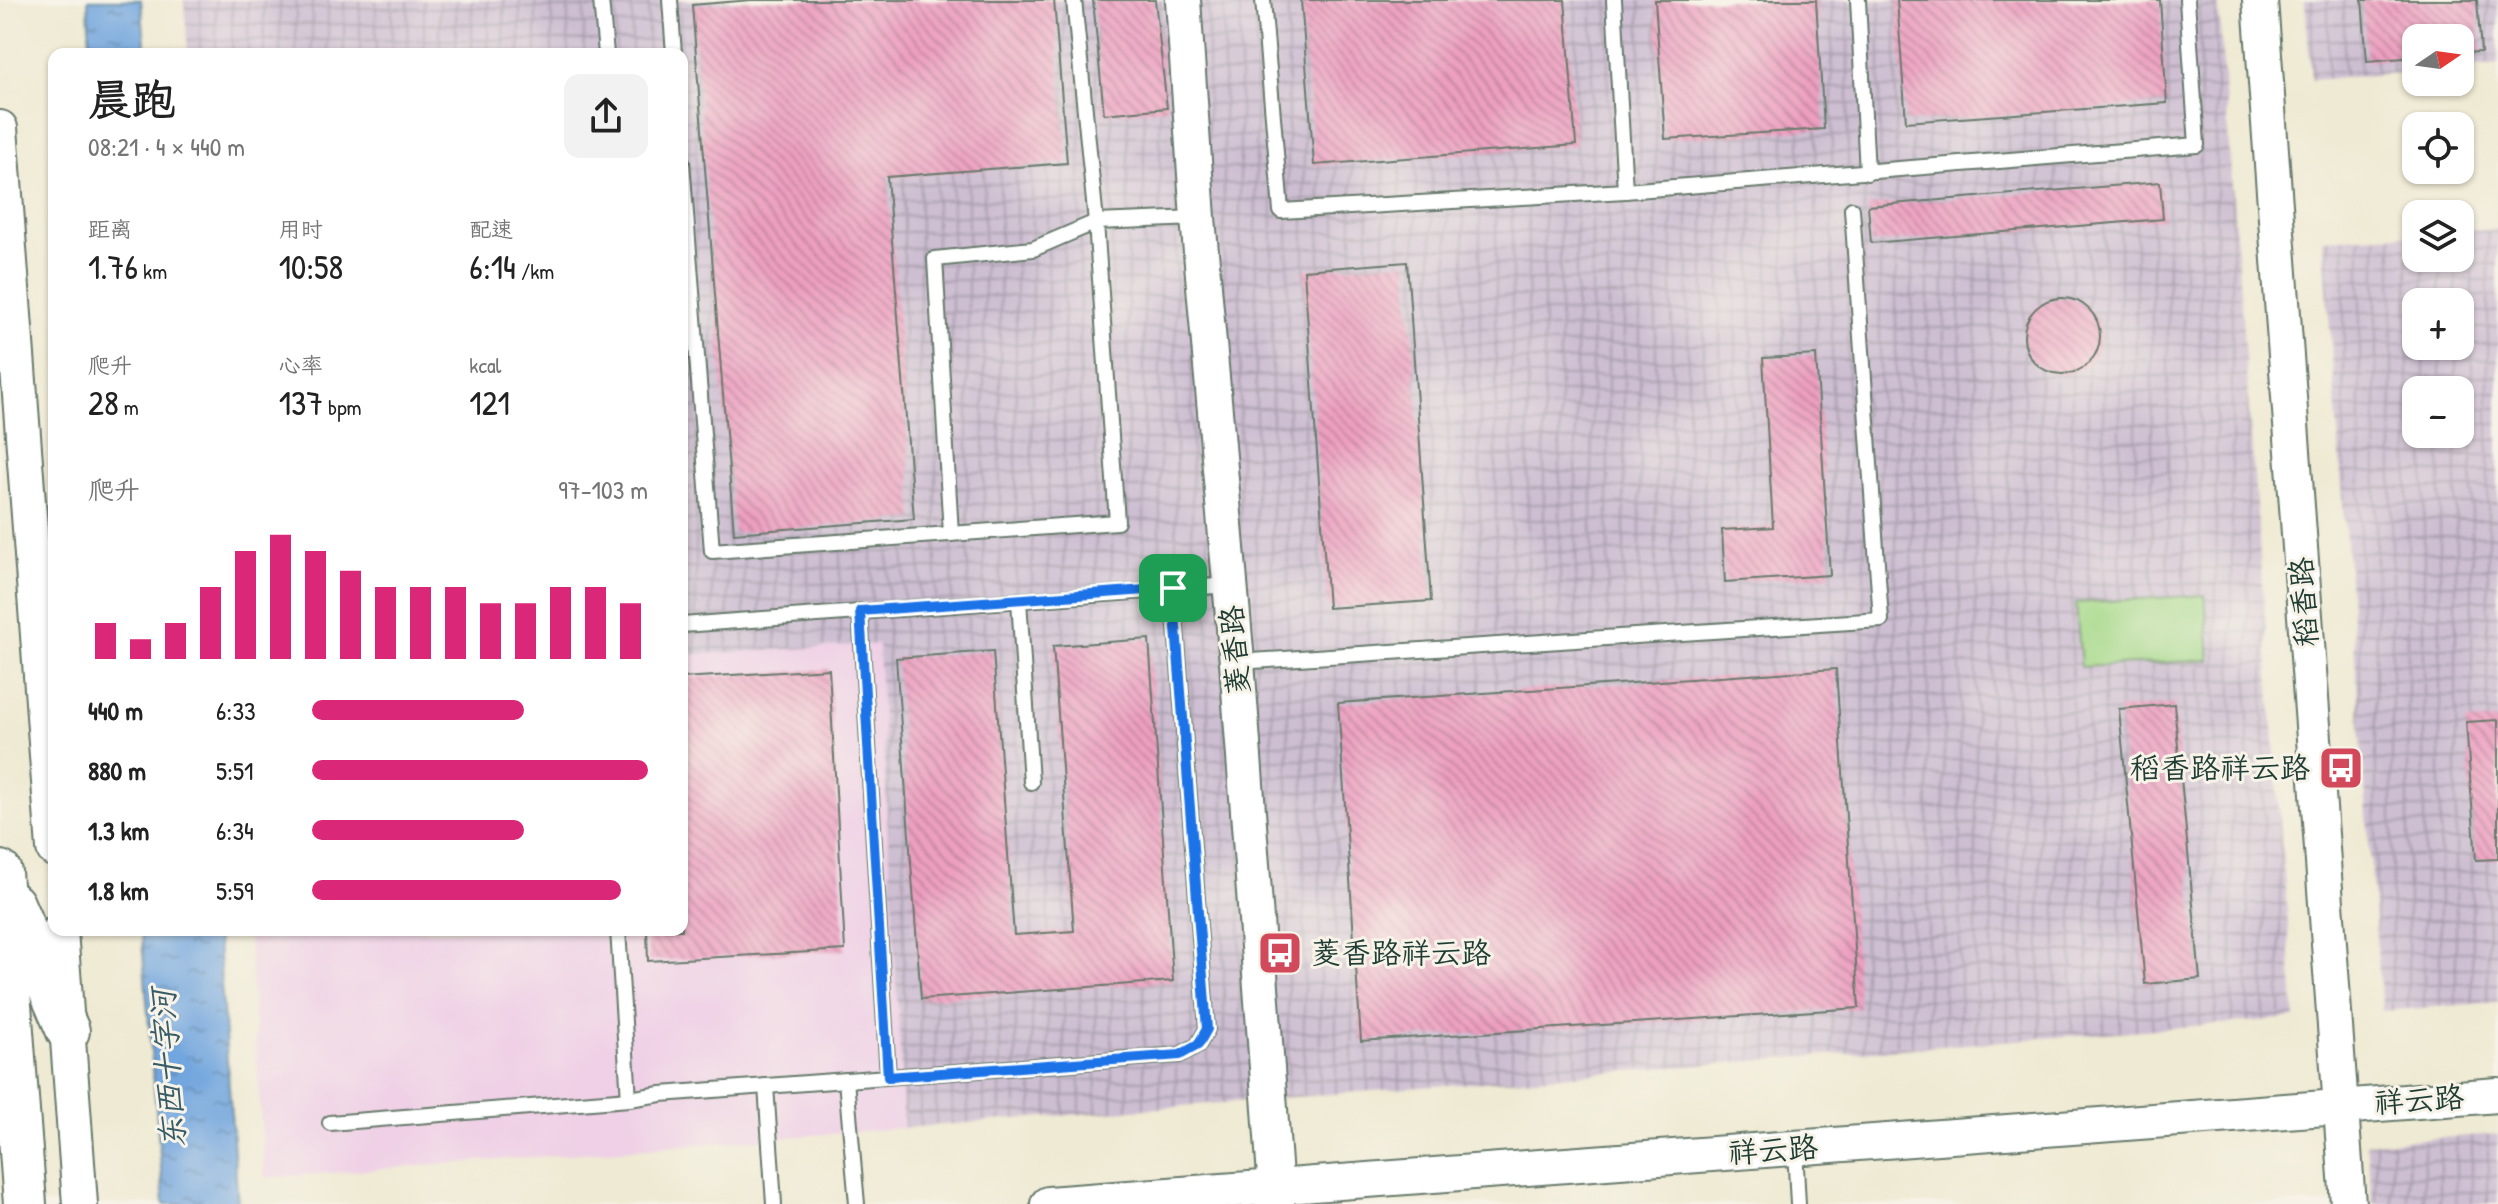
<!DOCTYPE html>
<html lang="zh">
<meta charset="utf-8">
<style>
:root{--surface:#fff;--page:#f2f2f2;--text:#222;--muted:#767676;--accent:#db2777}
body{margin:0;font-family:"Patrick Hand","LXGW WenKai TC",sans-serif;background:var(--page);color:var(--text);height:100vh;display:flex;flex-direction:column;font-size:30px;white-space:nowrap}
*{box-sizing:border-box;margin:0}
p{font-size:26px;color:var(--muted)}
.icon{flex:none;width:44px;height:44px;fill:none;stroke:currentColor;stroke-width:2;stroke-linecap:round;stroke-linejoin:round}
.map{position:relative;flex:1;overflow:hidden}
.details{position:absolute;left:48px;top:48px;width:640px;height:888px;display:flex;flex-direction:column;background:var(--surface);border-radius:16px;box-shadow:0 2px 6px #0004}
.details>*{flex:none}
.needle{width:52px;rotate:77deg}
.buttons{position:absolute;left:2402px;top:24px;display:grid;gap:16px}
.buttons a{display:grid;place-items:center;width:72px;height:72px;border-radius:16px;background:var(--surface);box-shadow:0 2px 6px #0004;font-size:40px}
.pin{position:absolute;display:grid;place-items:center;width:68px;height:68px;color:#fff;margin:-34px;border-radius:16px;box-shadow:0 4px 12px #0006}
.round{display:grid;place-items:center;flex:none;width:84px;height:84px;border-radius:16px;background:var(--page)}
.headline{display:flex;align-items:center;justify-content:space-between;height:136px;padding:0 40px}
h1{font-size:44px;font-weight:600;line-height:60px}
.metrics{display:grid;grid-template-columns:repeat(3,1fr);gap:12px;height:136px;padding:8px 40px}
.metrics div{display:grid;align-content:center}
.metrics b{font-size:34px;font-weight:600}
.metrics small{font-size:22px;font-weight:400}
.metrics p{font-size:22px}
.chart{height:224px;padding:16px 40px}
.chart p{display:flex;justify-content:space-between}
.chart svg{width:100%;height:144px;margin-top:8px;stroke:var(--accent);stroke-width:6}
ul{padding:0 40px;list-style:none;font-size:26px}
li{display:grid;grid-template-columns:128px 96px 1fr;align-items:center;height:60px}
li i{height:20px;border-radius:10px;background:var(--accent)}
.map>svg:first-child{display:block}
.built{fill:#efd0e6}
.industrial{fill:url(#industrial-grid);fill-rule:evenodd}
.pitch{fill:#a6d989;stroke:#628b5e;stroke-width:2}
.water{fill:url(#water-ripples);stroke:#487289;stroke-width:2}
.building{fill:url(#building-back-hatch)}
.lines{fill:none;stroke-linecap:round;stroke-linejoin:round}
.service-casing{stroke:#687a6c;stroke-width:18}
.tertiary-casing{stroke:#687a6c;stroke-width:38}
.primary-casing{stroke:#687a6c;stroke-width:46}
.service{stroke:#fff;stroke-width:14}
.tertiary{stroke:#fff;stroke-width:34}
.primary{stroke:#fff;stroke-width:42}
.route-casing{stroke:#fff;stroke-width:16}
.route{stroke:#1a73e8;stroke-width:10}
.labels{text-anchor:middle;stroke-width:6;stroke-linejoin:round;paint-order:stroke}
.street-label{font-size:30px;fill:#1f3d34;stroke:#f7f3e8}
.poi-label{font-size:30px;fill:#1f3d34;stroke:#f7f3e8;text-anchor:end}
.water-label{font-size:32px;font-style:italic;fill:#385c67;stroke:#f7f3e8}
</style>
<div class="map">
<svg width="2498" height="1204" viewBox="0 0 2498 1204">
<defs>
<pattern id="industrial-grid" width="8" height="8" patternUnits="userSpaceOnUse" patternTransform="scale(2)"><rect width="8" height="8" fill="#cdbed2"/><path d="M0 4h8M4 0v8" fill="none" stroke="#a69cab"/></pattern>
<pattern id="water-ripples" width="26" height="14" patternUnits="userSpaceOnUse" patternTransform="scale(2)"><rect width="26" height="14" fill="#72a6de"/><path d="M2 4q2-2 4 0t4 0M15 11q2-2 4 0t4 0" fill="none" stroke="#5d88b5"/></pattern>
<pattern id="building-back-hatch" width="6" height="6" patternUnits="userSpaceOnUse" patternTransform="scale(2)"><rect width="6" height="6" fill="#ed9fc0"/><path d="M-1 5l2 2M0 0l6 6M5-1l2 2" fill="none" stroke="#bf839d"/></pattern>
</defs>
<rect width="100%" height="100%" fill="#f7f3e8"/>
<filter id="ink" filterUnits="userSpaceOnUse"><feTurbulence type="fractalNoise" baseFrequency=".0125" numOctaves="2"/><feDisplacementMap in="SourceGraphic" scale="16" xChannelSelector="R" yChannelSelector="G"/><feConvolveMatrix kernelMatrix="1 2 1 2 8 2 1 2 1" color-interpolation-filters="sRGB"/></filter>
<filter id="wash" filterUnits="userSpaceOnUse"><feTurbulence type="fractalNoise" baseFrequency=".006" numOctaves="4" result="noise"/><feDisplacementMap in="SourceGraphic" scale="32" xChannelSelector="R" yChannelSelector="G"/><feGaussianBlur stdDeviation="1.8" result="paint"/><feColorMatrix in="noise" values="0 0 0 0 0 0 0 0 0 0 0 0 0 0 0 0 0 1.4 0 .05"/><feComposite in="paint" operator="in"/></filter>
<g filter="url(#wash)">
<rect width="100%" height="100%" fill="#efead3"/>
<polygon class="built" points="878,643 904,1128 265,1178 248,930 682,930 682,655"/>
<g class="industrial">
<polygon points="184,0 2218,0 2295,1018 904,1128 878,644 682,655 682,54 188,54"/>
<polygon points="2305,0 2498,0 2498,65 2460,68 2460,38 2416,38 2416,72 2311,80"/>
<path d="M2498,229V1002L2382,1011L2323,239L2416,234V258H2460V231ZM2416,302H2460V346H2416ZM2416,390H2460V434H2416Z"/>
<polygon points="2498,1134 2498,1204 2373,1204 2366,1143"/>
</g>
<polygon class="pitch" points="2205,595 2210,660 2081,667 2076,603"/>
<g class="water">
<polygon points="88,0 141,0 146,54 90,54"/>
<polygon points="141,930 217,930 238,1204 164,1204"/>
</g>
<g id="blocks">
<g class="building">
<polygon points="751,0 1054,0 1067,163 887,177 914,519 734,533 692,5"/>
<polygon points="1093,0 1155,0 1167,108 1104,114"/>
<polygon points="1301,0 1565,0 1576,145 1314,165"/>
<polygon points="1655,0 1816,0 1824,129 1665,139"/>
<polygon points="1897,0 2160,0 2167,103 1906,122"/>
<polygon points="2362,0 2477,0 2481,52 2460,53 2460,38 2416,38 2416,57 2367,61"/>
<polygon points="2160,182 2163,219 1871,243 1868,206"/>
<polygon points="1407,262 1431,601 1328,608 1304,270"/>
<circle cx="2062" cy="336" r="38"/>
<polygon points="1816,355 1830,575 1725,582 1722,530 1773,527 1763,358"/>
<polygon points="1149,639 1173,981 921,999 896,658 993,651 1014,935 1074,931 1053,646"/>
<polygon points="829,669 845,950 648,961 647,930 682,930 682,678"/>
<polygon points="1836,669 1859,1008 1361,1041 1338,703"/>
<polygon points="2174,704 2200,979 2145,984 2119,709"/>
<polygon points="2498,720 2498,859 2476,860 2466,722"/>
</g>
</g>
</g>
<g filter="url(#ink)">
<use href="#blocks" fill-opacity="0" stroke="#687a6c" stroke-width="2"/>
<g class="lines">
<g class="service-casing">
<g id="service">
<polyline points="601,0 606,54"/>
<polyline points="670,0 674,54"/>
<polyline points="1263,0 1281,211 1625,191 2197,145 2187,0"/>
<polyline points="1614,0 1625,191"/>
<polyline points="1858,0 1867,173"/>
<polyline points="682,162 712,551 1117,522 1096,222 1074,0"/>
<polyline points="951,534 935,259 1033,249 1096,222 1197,218"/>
<polyline points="1019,600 1031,782"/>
<polyline points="860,611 888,1077"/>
<polyline points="682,625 1230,585"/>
<polyline points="1237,662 1881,620 1852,209"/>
<polyline points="618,930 629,1099"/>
<polyline points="846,1080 857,1204"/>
<polyline points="766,1086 774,1204"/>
<polyline points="330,1123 629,1099 661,1094 1180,1055 1198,1045 1207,1029 1173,588"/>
<polyline points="1795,1149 1798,1204"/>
</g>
</g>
<g class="tertiary-casing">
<g id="tertiary">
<polyline points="1183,0 1198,218 1237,662 1277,1204"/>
<polyline points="2260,0 2348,1204"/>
<polyline points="0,128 54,849"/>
<polyline points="60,930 80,1204"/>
<polyline points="1048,1204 2498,1095"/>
</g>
</g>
<g class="primary-casing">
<g id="primary">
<polyline points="0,872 25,1204"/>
<polyline points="13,904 68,1031"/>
</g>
</g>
<use href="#service" class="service"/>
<use href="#tertiary" class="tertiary"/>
<use href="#primary" class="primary"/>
</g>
</g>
<g class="lines" filter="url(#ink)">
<g class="route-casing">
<polygon id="route" points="1173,588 1207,1029 1198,1045 1180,1055 888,1077 860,611"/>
</g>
<use href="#route" class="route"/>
</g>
<defs>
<g id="bus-square" transform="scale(2.3)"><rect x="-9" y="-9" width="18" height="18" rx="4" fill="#d1495b" stroke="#f7f3e8"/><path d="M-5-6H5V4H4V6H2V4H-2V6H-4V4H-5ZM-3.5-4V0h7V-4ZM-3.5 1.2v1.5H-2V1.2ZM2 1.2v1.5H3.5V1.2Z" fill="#fff"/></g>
</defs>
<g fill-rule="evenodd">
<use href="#bus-square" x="2341" y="768"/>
<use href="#bus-square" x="1280" y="953"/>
</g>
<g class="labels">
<g class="street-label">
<text transform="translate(2304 602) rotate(-94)" y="10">稻香路</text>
<text transform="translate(1235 650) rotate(-95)" y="10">菱香路</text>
<text transform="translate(2419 1100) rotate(-4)" y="10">祥云路</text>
<text transform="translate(1773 1150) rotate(-4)" y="10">祥云路</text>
</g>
<g class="poi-label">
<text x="2310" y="778">稻香路祥云路</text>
<text x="1311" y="963" text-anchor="start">菱香路祥云路</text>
</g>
<g class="water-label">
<text transform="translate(168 1069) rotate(-94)" y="11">东西十字河</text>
</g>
</g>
</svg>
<div class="buttons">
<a><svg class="needle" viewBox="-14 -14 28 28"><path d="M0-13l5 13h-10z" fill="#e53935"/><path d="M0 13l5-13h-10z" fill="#767676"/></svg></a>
<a><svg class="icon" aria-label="locate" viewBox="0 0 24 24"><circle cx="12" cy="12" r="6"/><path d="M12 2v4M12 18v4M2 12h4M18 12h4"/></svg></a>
<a><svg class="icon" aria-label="layers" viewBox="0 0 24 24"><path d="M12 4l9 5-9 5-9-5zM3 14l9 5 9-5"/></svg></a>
<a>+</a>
<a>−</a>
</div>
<div class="pin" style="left:1173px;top:588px;background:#1e9e55"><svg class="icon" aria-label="arrive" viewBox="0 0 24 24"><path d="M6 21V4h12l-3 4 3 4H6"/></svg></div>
<section class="details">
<div class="headline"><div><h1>晨跑</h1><p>08:21 · 4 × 440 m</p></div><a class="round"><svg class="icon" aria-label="share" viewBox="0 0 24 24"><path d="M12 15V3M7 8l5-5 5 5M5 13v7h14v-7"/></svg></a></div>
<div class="metrics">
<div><p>距离</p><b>1.76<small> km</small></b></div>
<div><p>用时</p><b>10:58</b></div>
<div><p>配速</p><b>6:14<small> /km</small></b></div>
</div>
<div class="metrics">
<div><p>爬升</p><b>28<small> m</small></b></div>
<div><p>心率</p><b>137<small> bpm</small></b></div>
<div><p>kcal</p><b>121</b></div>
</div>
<div class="chart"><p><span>爬升</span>97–103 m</p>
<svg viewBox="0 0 160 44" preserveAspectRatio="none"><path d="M5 44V33M15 44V38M25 44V33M35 44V22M45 44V11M55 44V6M65 44V11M75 44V17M85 44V22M95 44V22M105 44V22M115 44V27M125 44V27M135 44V22M145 44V22M155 44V27"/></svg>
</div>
<ul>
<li><b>440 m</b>6:33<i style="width:63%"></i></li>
<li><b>880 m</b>5:51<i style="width:100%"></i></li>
<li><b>1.3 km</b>6:34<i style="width:63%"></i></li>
<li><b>1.8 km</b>5:59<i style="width:92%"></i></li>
</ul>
</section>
</div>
